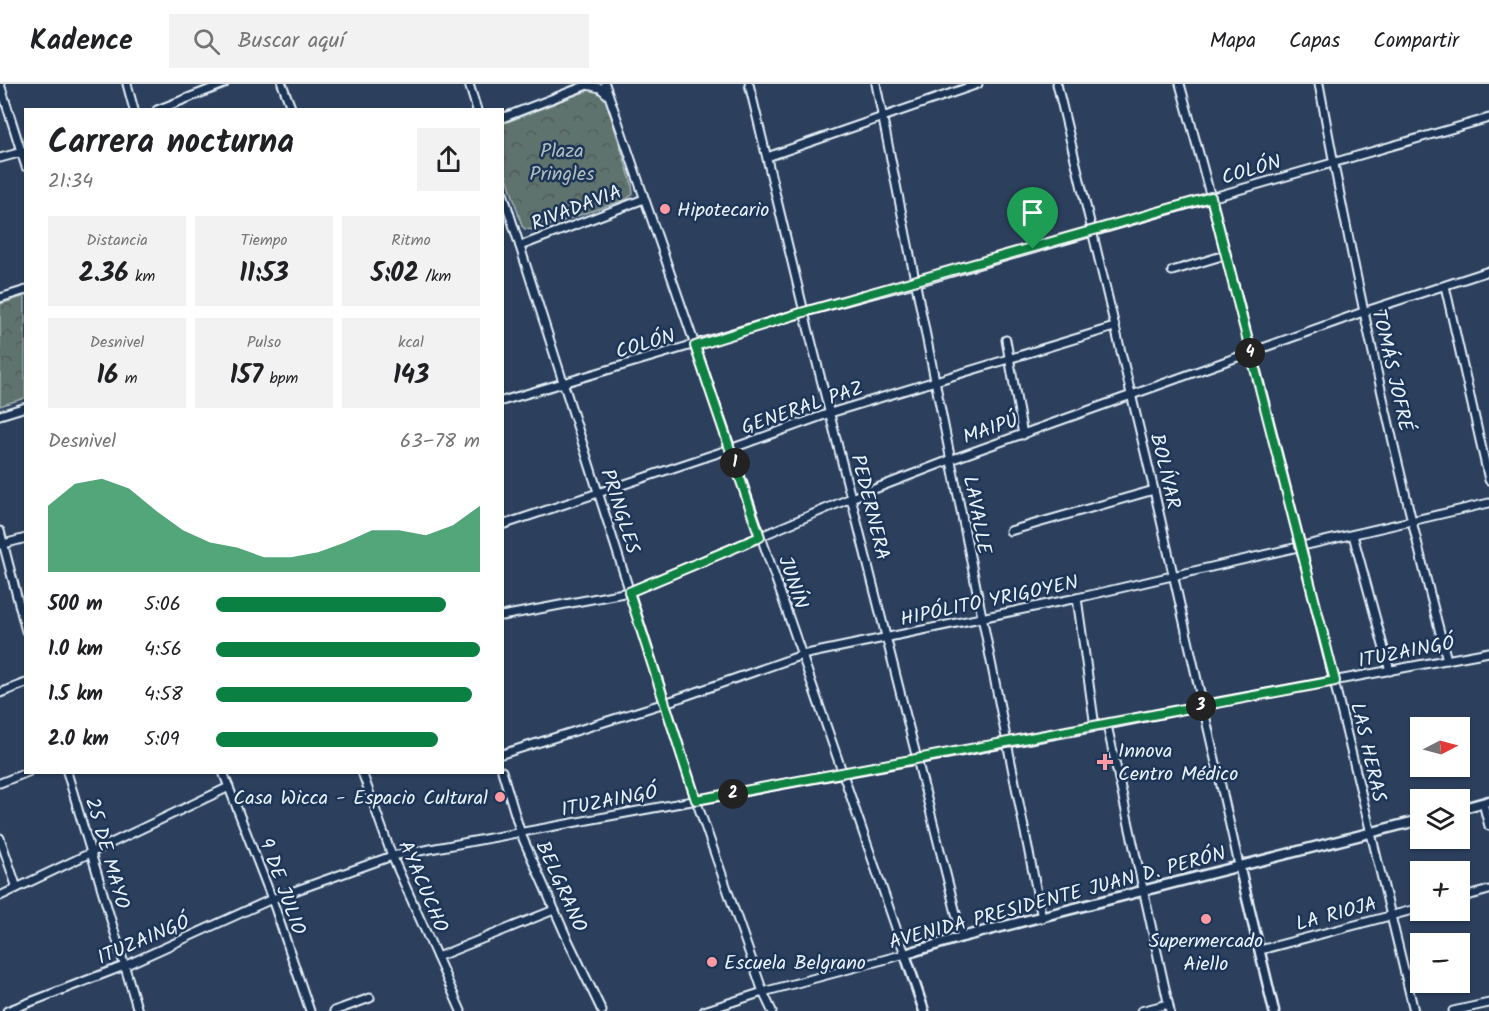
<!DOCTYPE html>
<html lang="es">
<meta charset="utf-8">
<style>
:root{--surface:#fff;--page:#f2f2f2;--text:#202124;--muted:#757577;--line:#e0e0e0;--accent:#0b8043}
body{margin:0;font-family:Kalam,sans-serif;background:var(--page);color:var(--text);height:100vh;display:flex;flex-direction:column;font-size:22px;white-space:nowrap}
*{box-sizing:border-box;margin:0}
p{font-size:20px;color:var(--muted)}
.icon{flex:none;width:33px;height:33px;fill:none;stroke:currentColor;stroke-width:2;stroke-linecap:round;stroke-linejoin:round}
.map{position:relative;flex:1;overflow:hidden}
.sheet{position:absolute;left:24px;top:24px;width:480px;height:666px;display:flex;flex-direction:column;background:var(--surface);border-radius:0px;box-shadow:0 2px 4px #0004}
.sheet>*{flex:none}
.needle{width:39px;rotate:84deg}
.controls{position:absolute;left:1410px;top:633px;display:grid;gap:12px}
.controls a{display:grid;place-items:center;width:60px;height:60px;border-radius:0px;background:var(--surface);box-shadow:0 2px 4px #0004;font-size:30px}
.pin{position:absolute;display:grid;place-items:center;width:51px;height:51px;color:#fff;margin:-62px -26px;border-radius:50% 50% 50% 0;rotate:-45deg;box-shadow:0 0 6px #0007}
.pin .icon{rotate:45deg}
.km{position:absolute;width:30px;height:30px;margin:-15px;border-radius:50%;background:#222;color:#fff;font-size:16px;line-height:30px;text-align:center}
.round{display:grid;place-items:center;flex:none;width:63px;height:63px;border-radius:0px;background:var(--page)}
.headline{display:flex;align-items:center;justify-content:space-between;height:102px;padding:0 24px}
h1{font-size:33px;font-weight:700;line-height:45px}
.figures{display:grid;grid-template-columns:repeat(3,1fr);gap:9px;height:102px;padding:6px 24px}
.figures div{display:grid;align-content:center;border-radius:0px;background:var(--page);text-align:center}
.figures b{font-size:26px;font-weight:700}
.figures small{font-size:16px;font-weight:400}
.figures p{font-size:16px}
.chart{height:168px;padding:12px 24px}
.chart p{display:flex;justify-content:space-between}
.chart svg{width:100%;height:108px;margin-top:6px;fill:var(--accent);opacity:.7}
ul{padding:0 24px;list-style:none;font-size:20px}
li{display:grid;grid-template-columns:96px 72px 1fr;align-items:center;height:45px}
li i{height:15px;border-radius:8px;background:var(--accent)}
header{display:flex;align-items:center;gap:36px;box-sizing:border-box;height:84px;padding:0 30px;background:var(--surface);border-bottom:2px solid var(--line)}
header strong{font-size:28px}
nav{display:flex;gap:33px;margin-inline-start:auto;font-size:21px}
.search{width:420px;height:54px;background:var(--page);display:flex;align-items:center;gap:15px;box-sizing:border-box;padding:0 21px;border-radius:0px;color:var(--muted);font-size:22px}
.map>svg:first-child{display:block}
.forest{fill:url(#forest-crowns);stroke:#a3b2b3;stroke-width:1.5}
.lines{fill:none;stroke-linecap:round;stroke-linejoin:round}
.minor-casing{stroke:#e8f1f8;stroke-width:11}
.major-casing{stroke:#e8f1f8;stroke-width:13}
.minor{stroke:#1d3557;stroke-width:7}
.major{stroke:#1d3557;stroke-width:8}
.route-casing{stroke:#fff;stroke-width:12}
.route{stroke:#0b8043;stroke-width:8}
.poi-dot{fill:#ff9aa2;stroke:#1d3557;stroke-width:2}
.labels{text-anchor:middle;stroke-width:5;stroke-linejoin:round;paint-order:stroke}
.park-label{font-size:20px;fill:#b1bfc1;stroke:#1d3557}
.street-label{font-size:20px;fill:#e8f1f8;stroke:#1d3557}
.poi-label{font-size:20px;fill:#e8f1f8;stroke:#1d3557;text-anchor:start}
</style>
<header>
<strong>Kadence</strong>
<div class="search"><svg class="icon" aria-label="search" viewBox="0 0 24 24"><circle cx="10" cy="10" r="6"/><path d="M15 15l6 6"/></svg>Buscar aquí</div>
<nav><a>Mapa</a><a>Capas</a><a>Compartir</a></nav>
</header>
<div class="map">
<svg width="1489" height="927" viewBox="0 0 1489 927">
<defs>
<pattern id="forest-crowns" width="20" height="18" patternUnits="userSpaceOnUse" patternTransform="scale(1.5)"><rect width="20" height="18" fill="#5e736e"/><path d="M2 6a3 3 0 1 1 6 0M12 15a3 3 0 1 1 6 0" fill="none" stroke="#515b5a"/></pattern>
</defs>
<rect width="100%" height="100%" fill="#2c405e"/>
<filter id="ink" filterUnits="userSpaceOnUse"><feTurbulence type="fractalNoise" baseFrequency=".0167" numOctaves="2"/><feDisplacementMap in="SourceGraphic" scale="12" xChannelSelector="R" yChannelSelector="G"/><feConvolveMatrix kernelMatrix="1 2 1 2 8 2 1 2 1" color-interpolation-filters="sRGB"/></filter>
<g filter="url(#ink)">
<g class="forest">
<polygon points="596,5 604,11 632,100 633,110 627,115 536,146 525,145 522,142 503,80 502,40 589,6"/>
<polygon points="25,212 25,314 0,322 0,220"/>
</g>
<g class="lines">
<g class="minor-casing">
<g id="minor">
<polyline points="0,0 26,83"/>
<polyline points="127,0 134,26"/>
<polyline points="282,0 292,26"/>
<polyline points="469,0 477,26"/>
<polyline points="605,0 905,870 763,908 704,927"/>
<polyline points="749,0 804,228 962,853"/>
<polyline points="876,0 1042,834"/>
<polyline points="1057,0 1154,406 1239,781"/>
<path d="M1180,0C1265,307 1339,617 1414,927"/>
<path d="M1319,0C1354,194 1397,385 1447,576"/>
<polyline points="587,1 600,4 608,11"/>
<polyline points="157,26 224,0"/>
<polyline points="502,34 590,0"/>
<polyline points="767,73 978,0"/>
<polyline points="0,74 26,67"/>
<polyline points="502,106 696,716 763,908 772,927"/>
<polyline points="520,162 644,115"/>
<polyline points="1172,187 1225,171"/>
<polyline points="1445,202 1489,396"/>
<polyline points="0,214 26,206"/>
<polyline points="1006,256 1023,351"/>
<polyline points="502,317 804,228 914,199 1489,34"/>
<polyline points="0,331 26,323"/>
<polyline points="502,441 730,365 830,329 1114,243"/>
<polyline points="0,447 26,547"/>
<polyline points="1010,447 1154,406"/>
<polyline points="1353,451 1390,587"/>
<polyline points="0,461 26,454"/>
<polyline points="1077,514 1095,643"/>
<polyline points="502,532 629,508 851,414 950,376 1363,228 1489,187"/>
<polyline points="0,609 26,599"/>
<polyline points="1107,641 1170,927"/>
<polyline points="502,670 665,619 802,571 1077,514 1489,419"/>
<polyline points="502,687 521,750 566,852 602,927"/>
<polyline points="67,688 138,927"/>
<polyline points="223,688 272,815 310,927"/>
<polyline points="362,688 392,772 461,927"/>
<polyline points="0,699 28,688"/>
<polyline points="1483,719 1489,742"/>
<polyline points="0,754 17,804"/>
<polyline points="0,812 229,703"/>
<polyline points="1460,814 1489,806"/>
<polyline points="1260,866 1420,824"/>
<polyline points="437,873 554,826"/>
<polyline points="7,927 124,882 272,815 392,772 1107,641 1203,621 1489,568"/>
<polyline points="334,927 370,914"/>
<polyline points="1141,927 1168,920"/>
<polyline points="1453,927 1489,919"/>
</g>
</g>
<g class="major-casing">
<g id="major">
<polyline points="1460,725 1489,717"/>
<polyline points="1239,781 1274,927"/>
<polyline points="924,927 905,870 962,853 1420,736"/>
</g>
</g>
<use href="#minor" class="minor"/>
<use href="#major" class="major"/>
</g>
</g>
<g class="lines" filter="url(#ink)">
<g class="route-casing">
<polygon id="route" points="1211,113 1335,597 696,716 629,508 760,453 695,262 804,228"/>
</g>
<use href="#route" class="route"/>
</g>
<g class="poi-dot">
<circle cx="665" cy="125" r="6"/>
<path d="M1102 669h6v6h6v6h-6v6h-6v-6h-6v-6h6z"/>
<circle cx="500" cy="713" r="6"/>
<circle cx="1206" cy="835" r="6"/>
<circle cx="712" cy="878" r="6"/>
</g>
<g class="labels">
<g class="park-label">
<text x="562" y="73">Plaza<tspan x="562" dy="23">Pringles</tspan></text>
</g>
<g class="street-label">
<text transform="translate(1251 85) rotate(-16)" y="7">COLÓN</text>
<text transform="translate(576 123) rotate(-21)" y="7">RIVADAVIA</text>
<text transform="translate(645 259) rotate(-16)" y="7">COLÓN</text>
<text transform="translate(1393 286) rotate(77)" y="7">TOMÁS JOFRÉ</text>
<text transform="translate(802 323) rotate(-19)" y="7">GENERAL PAZ</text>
<text transform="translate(990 344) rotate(-19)" y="7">MAIPÚ</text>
<text transform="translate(1166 387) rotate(77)" y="7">BOLÍVAR</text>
<text transform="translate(871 423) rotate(76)" y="7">PEDERNERA</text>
<text transform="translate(621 427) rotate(72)" y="7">PRINGLES</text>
<text transform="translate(978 431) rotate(79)" y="7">LAVALLE</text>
<text transform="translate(794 498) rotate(71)" y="7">JUNÍN</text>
<text transform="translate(989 516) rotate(-12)" y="7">HIPÓLITO YRIGOYEN</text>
<text transform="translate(1406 567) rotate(-11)" y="7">ITUZAINGÓ</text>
<text transform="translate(1369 668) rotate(77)" y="7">LAS HERAS</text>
<text transform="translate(609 716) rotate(-11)" y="7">ITUZAINGÓ</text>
<text transform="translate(108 769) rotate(74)" y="7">25 DE MAYO</text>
<text transform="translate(283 802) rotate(70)" y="7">9 DE JULIO</text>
<text transform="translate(424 802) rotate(67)" y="7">AYACUCHO</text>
<text transform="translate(562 802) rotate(66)" y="7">BELGRANO</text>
<text transform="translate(1057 813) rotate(-15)" y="7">AVENIDA PRESIDENTE JUAN D. PERÓN</text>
<text transform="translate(1336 829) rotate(-15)" y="7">LA RIOJA</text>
<text transform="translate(143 855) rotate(-23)" y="7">ITUZAINGÓ</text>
</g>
<g class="poi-label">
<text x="677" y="132">Hipotecario</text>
<text x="1118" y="673">Innova<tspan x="1118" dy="23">Centro Médico</tspan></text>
<text x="488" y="720" text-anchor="end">Casa Wicca - Espacio Cultural</text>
<text x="1206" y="863" text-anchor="middle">Supermercado<tspan x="1206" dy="23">Aiello</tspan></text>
<text x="724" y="885">Escuela Belgrano</text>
</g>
</g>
</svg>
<div class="controls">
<a><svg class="needle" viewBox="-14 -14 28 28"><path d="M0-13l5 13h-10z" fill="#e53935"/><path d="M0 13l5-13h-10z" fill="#757577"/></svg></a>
<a><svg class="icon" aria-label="layers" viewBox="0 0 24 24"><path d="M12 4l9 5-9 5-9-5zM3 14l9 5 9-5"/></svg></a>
<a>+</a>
<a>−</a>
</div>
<div class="pin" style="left:1033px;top:165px;background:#1e9e55"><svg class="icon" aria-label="arrive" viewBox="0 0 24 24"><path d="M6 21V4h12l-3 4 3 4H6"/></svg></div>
<b class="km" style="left:735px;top:379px">1</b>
<b class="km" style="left:733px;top:710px">2</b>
<b class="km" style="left:1201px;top:622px">3</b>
<b class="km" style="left:1250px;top:269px">4</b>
<section class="sheet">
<div class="headline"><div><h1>Carrera nocturna</h1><p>21:34</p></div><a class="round"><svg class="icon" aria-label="share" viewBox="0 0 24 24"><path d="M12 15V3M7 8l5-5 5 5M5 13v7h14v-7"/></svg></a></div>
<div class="figures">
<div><p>Distancia</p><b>2.36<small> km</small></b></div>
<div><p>Tiempo</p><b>11:53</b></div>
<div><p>Ritmo</p><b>5:02<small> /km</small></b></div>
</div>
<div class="figures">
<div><p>Desnivel</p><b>16<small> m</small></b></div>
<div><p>Pulso</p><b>157<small> bpm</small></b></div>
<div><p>kcal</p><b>143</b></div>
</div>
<div class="chart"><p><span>Desnivel</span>63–78 m</p>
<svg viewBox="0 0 160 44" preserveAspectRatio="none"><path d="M0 44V17L10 8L20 6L30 10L40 19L50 27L60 32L70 34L80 38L90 38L100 36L110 32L120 27L130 27L140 29L150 25L160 17V44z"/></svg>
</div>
<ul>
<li><b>500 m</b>5:06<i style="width:87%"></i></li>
<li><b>1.0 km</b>4:56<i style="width:100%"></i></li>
<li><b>1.5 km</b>4:58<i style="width:97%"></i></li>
<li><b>2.0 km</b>5:09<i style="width:84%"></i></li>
</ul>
</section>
</div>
